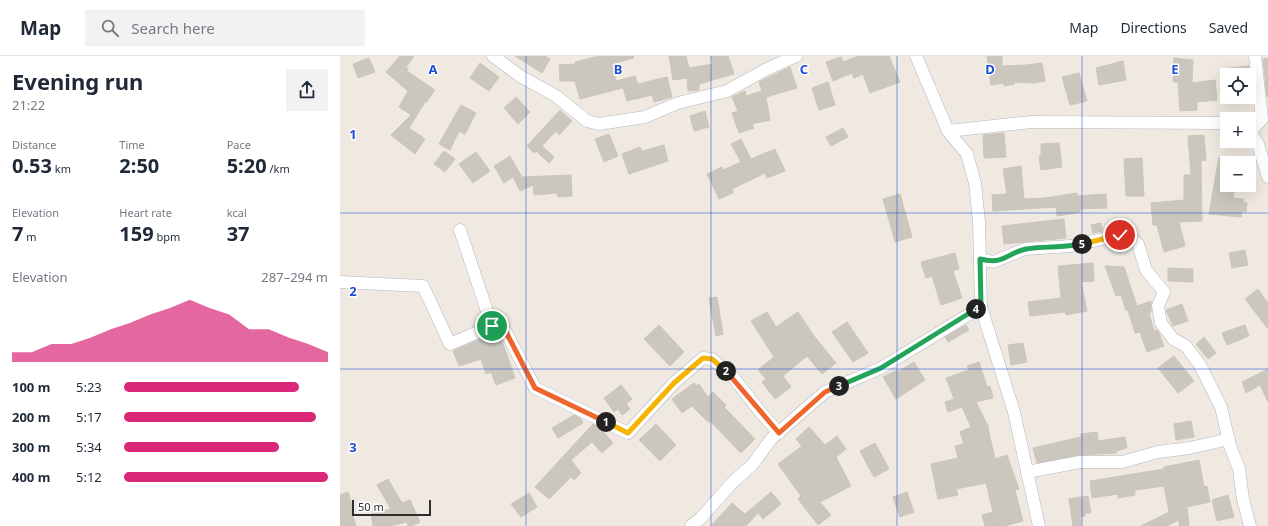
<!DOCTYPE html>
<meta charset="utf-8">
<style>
:root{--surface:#fff;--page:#f2f2f3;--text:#1f2937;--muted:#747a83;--line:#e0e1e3;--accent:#db2777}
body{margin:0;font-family:"Noto Sans",sans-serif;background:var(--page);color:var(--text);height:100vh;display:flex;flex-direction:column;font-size:15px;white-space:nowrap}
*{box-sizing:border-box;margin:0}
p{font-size:13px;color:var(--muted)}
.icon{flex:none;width:22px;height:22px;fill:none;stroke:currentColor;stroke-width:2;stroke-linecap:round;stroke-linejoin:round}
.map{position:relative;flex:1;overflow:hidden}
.details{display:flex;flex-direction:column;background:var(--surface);width:340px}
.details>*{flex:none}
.buttons{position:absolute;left:880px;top:12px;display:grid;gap:8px}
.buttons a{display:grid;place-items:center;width:36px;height:36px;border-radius:0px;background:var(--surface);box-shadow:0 4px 16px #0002;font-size:20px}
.scale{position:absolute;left:12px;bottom:10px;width:79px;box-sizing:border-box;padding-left:4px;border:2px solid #2e2e2e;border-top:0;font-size:11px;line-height:14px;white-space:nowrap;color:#2e2e2e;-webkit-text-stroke:3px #fff;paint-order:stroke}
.pin{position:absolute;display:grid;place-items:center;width:34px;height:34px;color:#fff;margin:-17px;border:2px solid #fff;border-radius:50%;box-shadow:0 1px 4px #0007}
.km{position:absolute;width:20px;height:20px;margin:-10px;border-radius:50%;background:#222;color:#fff;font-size:11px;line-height:20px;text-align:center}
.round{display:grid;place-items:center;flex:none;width:42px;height:42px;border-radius:0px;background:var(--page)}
.headline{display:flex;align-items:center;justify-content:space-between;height:68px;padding:0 12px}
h1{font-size:22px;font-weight:700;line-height:30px}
.metrics{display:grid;grid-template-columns:repeat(3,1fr);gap:6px;height:68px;padding:4px 12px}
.metrics div{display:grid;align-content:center}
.metrics b{font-size:20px;font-weight:700}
.metrics small{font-size:11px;font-weight:400}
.metrics p{font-size:11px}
.chart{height:112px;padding:8px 12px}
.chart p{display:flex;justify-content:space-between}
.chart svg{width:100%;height:72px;margin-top:4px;fill:var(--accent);opacity:.7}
ul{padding:0 12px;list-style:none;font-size:13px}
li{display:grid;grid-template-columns:64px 48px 1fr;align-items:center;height:30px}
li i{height:10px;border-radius:5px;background:var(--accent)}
header{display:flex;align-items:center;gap:24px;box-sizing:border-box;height:56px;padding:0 20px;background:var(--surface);border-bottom:1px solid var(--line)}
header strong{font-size:19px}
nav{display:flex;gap:22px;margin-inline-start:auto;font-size:14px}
.search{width:280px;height:36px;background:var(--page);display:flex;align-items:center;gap:10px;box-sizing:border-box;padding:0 14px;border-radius:0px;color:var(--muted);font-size:15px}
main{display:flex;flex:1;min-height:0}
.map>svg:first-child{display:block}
.building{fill:#cbc7bf;stroke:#cbc5ba}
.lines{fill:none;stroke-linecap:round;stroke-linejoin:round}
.minor-casing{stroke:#b4b7c1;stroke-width:13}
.minor{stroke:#fff;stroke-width:12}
.split-1-casing{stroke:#fff;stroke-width:8}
.split-2-casing{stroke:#fff;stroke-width:8}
.split-3-casing{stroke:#fff;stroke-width:8}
.split-4-casing{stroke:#fff;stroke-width:8}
.split-5-casing{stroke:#fff;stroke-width:8}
.split-6-casing{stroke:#fff;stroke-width:8}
.split-1{stroke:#f0652b;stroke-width:5}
.split-2{stroke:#f5b400;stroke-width:5}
.split-3{stroke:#f0652b;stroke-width:5}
.split-4{stroke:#22a559;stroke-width:5}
.split-5{stroke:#22a559;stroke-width:5}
.split-6{stroke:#f5b400;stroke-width:5}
.grid{fill:none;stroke:#1d4ed8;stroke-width:1;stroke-opacity:0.55}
.grid-label{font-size:13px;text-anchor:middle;font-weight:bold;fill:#1d4ed8;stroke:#fff;stroke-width:3;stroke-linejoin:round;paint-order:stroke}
</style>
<header>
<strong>Map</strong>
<div class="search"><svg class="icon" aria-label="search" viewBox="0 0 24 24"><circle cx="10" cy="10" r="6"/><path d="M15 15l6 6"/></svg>Search here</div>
<nav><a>Map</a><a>Directions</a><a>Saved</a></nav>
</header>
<main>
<section class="details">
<div class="headline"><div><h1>Evening run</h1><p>21:22</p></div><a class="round"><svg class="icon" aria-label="share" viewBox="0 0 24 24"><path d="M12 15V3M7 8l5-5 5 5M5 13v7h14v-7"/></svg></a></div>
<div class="metrics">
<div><p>Distance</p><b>0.53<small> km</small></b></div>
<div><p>Time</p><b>2:50</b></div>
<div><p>Pace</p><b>5:20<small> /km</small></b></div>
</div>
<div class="metrics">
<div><p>Elevation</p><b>7<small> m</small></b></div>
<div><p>Heart rate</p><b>159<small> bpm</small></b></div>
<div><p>kcal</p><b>37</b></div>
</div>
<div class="chart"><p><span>Elevation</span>287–294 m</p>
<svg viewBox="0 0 160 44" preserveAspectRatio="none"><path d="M0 44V38L10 38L20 33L30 33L40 29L50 24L60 20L70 15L80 11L90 6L100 11L110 15L120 24L130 24L140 29L150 33L160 38V44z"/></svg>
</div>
<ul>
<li><b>100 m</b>5:23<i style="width:86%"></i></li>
<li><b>200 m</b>5:17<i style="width:94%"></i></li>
<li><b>300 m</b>5:34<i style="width:76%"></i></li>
<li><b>400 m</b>5:12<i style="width:100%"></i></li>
</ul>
</section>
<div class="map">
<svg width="928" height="470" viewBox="0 0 928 470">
<rect width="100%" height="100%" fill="#efe9e1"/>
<g class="building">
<polygon points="60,0 74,0 66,11 68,13 67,15 95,34 86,47 85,46 69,72 85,83 75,98 51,79 71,59 59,51 68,35 46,16"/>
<polygon points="175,0 205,0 210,3 202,17"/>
<polygon points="259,0 293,0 294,2 272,8 276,25 295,20 298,28 327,21 332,41 314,46 312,39 287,45 283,32 240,43 235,25 220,25 219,9 236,8 235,6"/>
<polygon points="329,0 346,0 349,12 373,8 371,0 388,0 394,18 359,28 359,34 348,35 347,22 333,24"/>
<polygon points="518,0 549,0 560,26 530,37 523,18 514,22 512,17 493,25 486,6 501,1 503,6"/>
<polygon points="647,0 662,0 662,10 687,9 702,7 705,25 694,27 674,26 675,28 664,30 664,27 651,29"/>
<polygon points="29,2 35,16 18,22 13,8"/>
<polygon points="834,2 853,4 852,27 875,24 877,44 857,46 857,54 840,55 838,26 833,26"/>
<polygon points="928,2 928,41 927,41 923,3"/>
<polygon points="783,5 786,24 759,29 756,12"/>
<polygon points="140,7 159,21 149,35 130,22"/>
<polygon points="909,10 912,43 909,43 909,19 882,19 881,13"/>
<polygon points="450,11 457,32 426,41 430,64 412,68 414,72 399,77 392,57 398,55 392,41 405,35 406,40 422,35 419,26"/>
<polygon points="739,17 747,45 730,49 722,21"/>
<polygon points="488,26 495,49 479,54 472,32"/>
<polygon points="176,41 190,56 178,68 164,52"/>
<polygon points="121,49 136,57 125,78 119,75 110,94 99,88"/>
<polygon points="220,54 232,65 219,79 216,75 202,90 214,101 209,107 196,95 194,97 187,90"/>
<polygon points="365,55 369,71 354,75 350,60"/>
<polygon points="503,72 508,81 491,90 486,81"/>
<polygon points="664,77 666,101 644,102 643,79"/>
<polygon points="269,78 278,100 264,106 255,83"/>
<polygon points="864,79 866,104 861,105 862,165 839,166 845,190 824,196 817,169 813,169 811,147 844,144 844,119 851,119 848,80"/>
<polygon points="401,83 411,103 435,93 445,115 427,122 425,117 392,133 393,137 379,143 367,118 382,111 383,114 401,106 391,88"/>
<polygon points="719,87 722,111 701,114 699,100 701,100 701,88"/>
<polygon points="324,89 328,105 289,118 282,98 300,91 302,95"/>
<polygon points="104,95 115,103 105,116 94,108"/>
<polygon points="136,96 150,115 133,127 119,108"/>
<polygon points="170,100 182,121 231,119 232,140 218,141 217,137 194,139 193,129 180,135 173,121 164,127 154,110"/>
<polygon points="879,101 887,102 887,129 895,129 893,142 904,143 903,146 907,147 906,156 902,155 901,161 869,158"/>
<polygon points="802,102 804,140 786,140 784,103"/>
<polygon points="681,110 684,143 705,142 737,137 737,140 766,138 767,152 740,153 740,156 717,160 716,151 653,155 652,139 667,138 663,113"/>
<polygon points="560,138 572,181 555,186 543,143"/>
<polygon points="724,163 726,182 664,188 662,170"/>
<polygon points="761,167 762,175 753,177 751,169"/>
<polygon points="905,194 908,209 892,212 889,197"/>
<polygon points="615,197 619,213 613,215 622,242 601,249 592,220 586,222 581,206"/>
<polygon points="753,207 754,225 741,226 747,255 726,259 725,256 690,260 688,246 721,242 718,210"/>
<polygon points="765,210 784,211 797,250 811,245 811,256 809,257 814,275 817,274 819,277 824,290 807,296 800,276 795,277 788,254 786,255 781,239 776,240"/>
<polygon points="828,212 853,213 853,226 828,225"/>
<polygon points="918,233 928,247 928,273 905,243"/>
<polygon points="377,241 383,278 376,280 369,242"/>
<polygon points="842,248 848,265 833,270 826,254"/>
<polygon points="427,256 436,271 458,256 474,280 496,307 482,318 467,300 443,320 451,331 435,343 422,326 426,323 418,314 434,301 411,265"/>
<polygon points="507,266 528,297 513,306 492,276"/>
<polygon points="319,269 344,296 330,310 304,283"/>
<polygon points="626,269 629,274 608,286 605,281"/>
<polygon points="905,269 909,280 887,289 882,277"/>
<polygon points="152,278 154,280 161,282 175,322 156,329 151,316 146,318 141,303 119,310 113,295"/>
<polygon points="864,281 876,297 868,303 856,288"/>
<polygon points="683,287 687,306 671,309 668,289"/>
<polygon points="834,300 854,325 838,337 818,312"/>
<polygon points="574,306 585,324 556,343 543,321 557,314 558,316"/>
<polygon points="639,306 647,331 650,330 653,342 636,346 649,372 648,372 655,403 667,399 679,433 675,434 683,465 664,470 645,470 642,459 653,456 646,427 616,433 618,439 598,443 591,408 618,402 615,390 624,388 620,376 631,371 622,351 608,356 605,346 614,343 606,322 629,314 627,310"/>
<polygon points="928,313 928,346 920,329 906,337 902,326"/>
<polygon points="354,327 356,330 359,328 368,341 373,336 386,349 384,351 415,383 401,397 370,365 368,366 352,350 342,357 332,343"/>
<polygon points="281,329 292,343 286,348 290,353 282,359 278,353 274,356 264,342"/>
<polygon points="234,359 240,362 243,367 218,382 212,372"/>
<polygon points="851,365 854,381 836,384 834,368"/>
<polygon points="253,368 260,372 273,387 262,397 252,386 231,404 241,417 234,424 231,421 209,443 195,431"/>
<polygon points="316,368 336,389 320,405 299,384"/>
<polygon points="469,371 485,389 497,380 506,393 496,401 511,430 480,446 491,459 478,469 458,443 461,440 438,408 462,390 456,383"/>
<polygon points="757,376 758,385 785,381 787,392 776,395 777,397 739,399 697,407 693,392 741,381 741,378"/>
<polygon points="535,387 549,413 534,421 520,395"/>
<polygon points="859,404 864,431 867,430 870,446 847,451 849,470 839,470 839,464 826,470 801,470 829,456 824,430 795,434 795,439 778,442 778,438 752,442 750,425 824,413 824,411"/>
<polygon points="48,423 62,447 70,444 80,466 71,470 68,470 67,466 49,470 33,470 31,458 51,453 37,429"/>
<polygon points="8,436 13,453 11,454 16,470 0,470 0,439"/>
<polygon points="431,436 441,448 423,463 418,457 406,470 371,470 392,447 405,458"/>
<polygon points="567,436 574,456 560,461 553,441"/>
<polygon points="189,437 197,451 181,461 171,448"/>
<polygon points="888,439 894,461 877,465 872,444"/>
<polygon points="748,440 751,457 745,457 745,460 740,461 741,470 733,470 729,443"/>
</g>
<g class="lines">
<g class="minor-casing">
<g id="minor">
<polyline points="153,0 180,20 216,40 247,65 259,68 305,61 338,47 387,35 427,13 456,0"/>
<polyline points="576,0 608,75 627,98 635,127 639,166 641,251 674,356 699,470"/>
<polyline points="909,74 918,88 928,121"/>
<polyline points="608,75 691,66 887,67"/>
<polyline points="911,75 922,63 915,0"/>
<polyline points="120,174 152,270 166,276 195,332 288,377 334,327 363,302 372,303 393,321 422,358 439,377"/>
<polyline points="640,203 653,206 685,193 731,190 780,179 791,182 798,188 806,214 824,236 818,250 821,267 833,283 846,290 860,309 881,351 890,390 899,413 903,443 910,470"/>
<polyline points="0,226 83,230 110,288 152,270"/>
<polyline points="687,416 740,406 782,406 818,396 850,392 889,383"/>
<polyline points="351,470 360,463 392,427 412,409 432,382 485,336 541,312 641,251"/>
</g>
</g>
<use href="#minor" class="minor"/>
</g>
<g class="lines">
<g class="split-1-casing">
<polyline id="split-1" points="152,270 166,276 195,332 266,366"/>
</g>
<g class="split-2-casing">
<polyline id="split-2" points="266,366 288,377 334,327 363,302 372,303 386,315"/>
</g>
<g class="split-3-casing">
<polyline id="split-3" points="386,315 439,377 485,336 499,330"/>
</g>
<g class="split-4-casing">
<polyline id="split-4" points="499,330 541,312 636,253"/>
</g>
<g class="split-5-casing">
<path id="split-5" d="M636,253L641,251L640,203C666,209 666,197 686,193C704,190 723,192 742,188"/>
</g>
<g class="split-6-casing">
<polyline id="split-6" points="742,188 780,179"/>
</g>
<use href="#split-1" class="split-1"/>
<use href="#split-2" class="split-2"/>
<use href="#split-3" class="split-3"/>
<use href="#split-4" class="split-4"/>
<use href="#split-5" class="split-5"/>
<use href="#split-6" class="split-6"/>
</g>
<path class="grid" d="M186,0V470M371,0V470M557,0V470M742,0V470M0,157H928M0,313H928"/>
<g class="grid-label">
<text x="93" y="18">A</text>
<text x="278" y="18">B</text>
<text x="464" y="18">C</text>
<text x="650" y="18">D</text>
<text x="835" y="18">E</text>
<text x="13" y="83">1</text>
<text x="13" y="240">2</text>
<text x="13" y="396">3</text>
</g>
</svg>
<div class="buttons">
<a><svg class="icon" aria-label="locate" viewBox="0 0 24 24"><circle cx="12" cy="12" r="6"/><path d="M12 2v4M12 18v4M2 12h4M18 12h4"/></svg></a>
<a>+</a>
<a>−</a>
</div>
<div class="scale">50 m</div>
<div class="pin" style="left:152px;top:270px;background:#1e9e55"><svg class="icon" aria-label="arrive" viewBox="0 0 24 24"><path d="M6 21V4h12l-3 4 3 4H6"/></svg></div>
<div class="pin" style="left:780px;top:179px;background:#d93025"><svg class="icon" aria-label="check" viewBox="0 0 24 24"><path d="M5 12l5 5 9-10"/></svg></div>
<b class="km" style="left:266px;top:366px">1</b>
<b class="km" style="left:386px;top:315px">2</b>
<b class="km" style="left:499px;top:330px">3</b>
<b class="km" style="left:636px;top:253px">4</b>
<b class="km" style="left:742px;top:188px">5</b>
</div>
</main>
